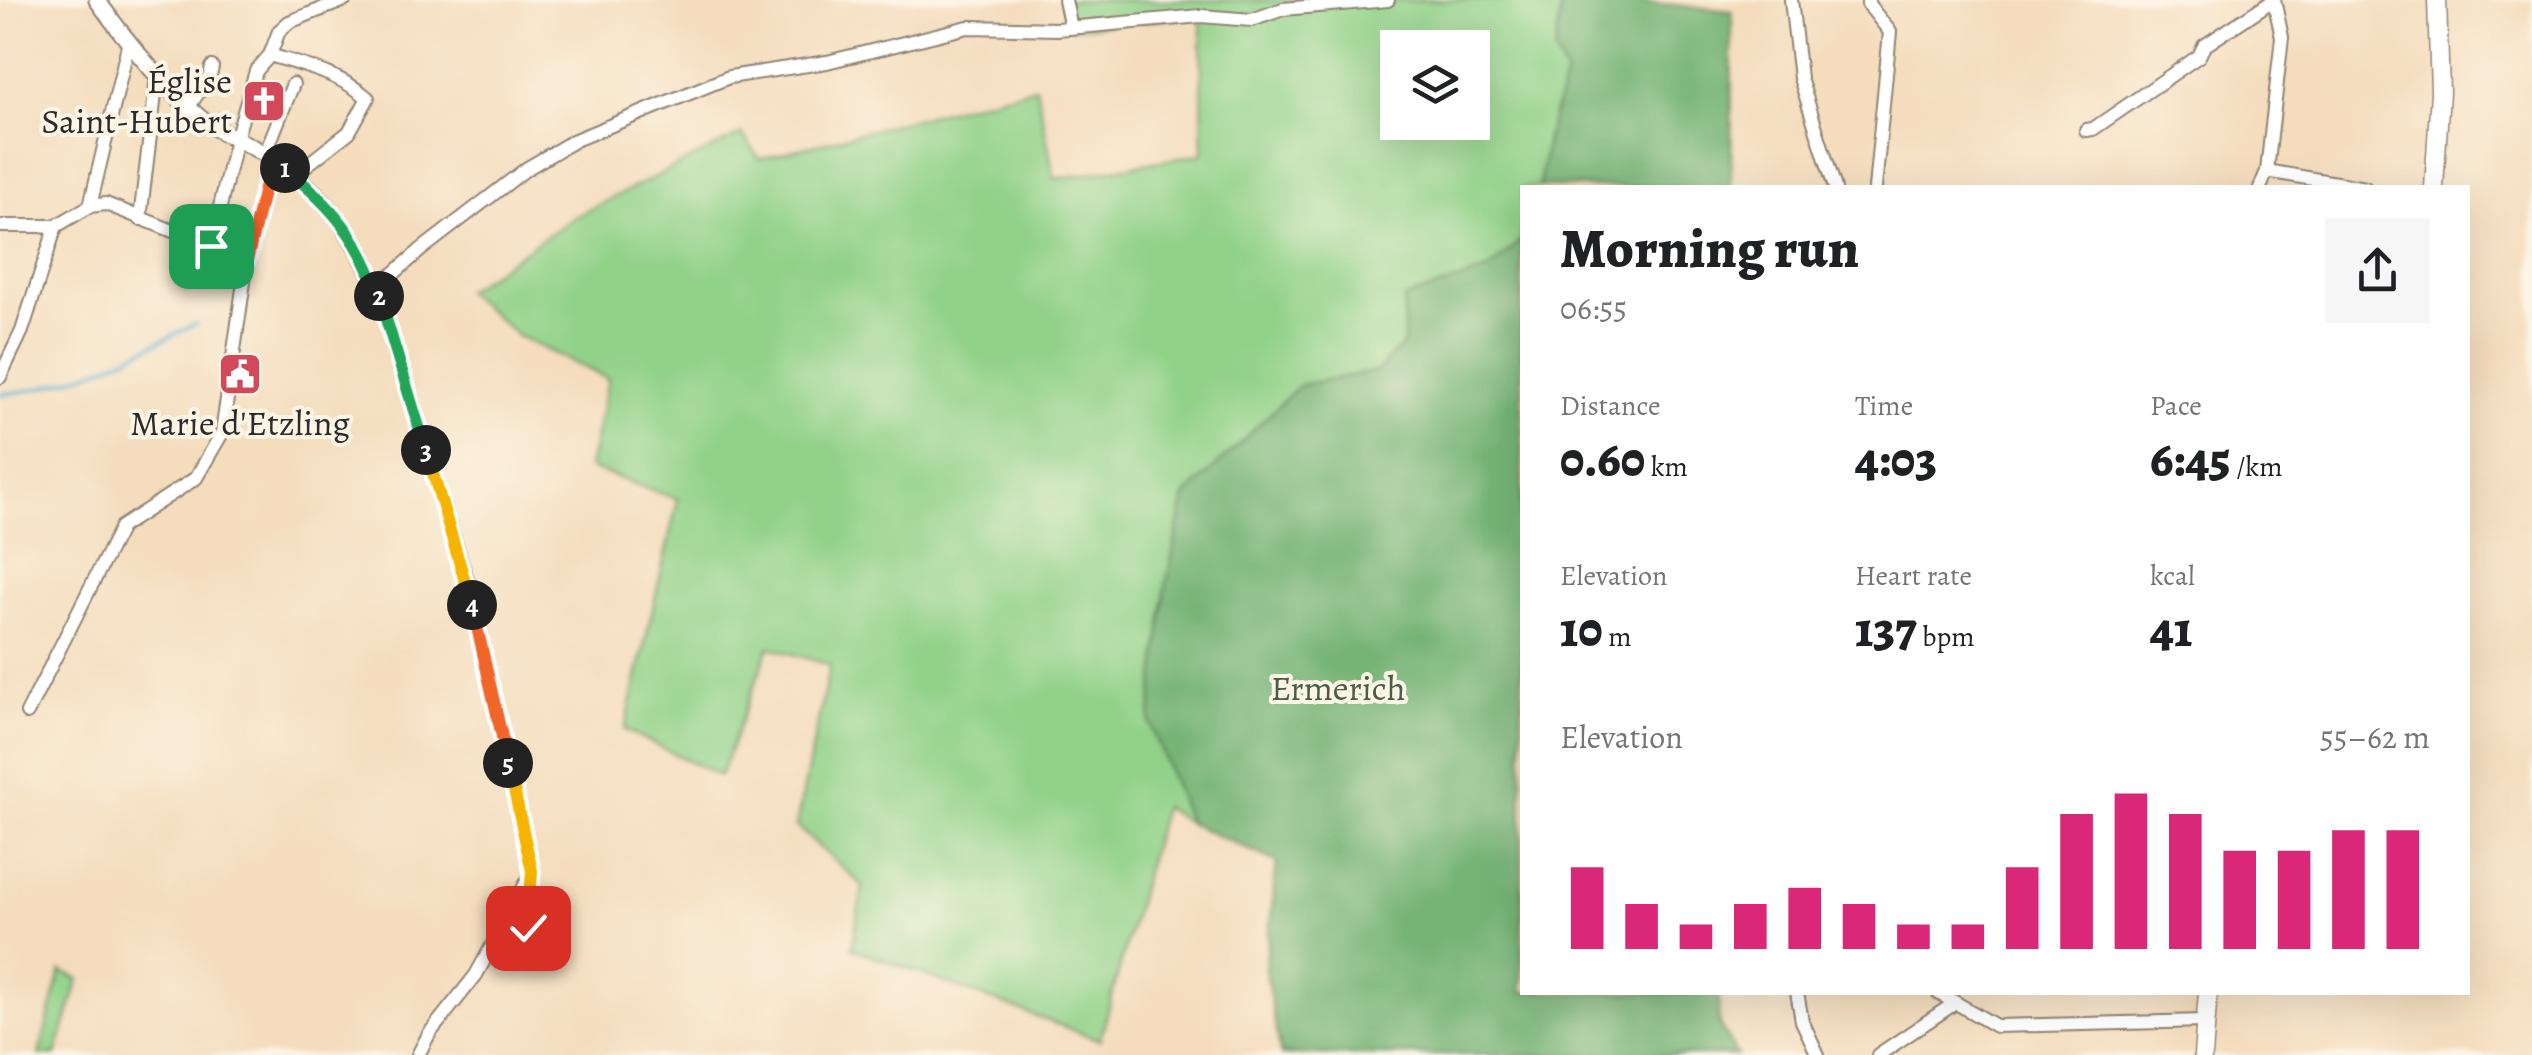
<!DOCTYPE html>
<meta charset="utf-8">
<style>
:root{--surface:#fff;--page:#f6f6f6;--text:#202124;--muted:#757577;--accent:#db2777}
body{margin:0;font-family:Alegreya,serif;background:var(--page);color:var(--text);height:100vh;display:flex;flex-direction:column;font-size:38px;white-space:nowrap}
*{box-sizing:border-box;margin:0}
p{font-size:32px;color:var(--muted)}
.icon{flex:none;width:55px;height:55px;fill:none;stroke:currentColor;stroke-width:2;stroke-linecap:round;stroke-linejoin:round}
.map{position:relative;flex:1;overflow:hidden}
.sheet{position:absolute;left:1520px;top:185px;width:950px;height:810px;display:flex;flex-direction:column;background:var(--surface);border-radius:0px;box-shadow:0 10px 40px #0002}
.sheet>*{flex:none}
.buttons{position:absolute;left:1380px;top:30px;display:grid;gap:20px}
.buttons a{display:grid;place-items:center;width:110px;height:110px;border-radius:0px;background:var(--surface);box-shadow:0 10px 40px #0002;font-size:50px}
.pin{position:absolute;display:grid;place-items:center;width:85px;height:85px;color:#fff;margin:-42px;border-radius:20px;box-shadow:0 5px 15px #0006}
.km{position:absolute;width:50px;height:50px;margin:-25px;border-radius:50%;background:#222;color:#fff;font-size:28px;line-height:50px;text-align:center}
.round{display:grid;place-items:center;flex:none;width:105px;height:105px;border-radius:0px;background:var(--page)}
.summary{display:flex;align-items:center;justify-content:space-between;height:170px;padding:0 40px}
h1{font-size:55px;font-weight:800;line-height:75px}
.stats{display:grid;grid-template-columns:repeat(3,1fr);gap:15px;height:170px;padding:10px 40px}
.stats div{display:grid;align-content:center}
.stats b{font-size:50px;font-weight:800}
.stats small{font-size:28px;font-weight:400}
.stats p{font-size:28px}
.chart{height:280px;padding:20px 40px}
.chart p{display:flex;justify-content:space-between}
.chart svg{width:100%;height:180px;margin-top:10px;stroke:var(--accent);stroke-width:6}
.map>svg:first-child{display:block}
.green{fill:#91d289;stroke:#5e7e5a;stroke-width:2.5;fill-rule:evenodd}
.forest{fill:#74b475;stroke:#507050;stroke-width:2.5}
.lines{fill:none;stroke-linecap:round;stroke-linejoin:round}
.stream{stroke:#51adcf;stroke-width:4}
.minor-casing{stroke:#908474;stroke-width:16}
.tertiary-casing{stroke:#908474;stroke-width:19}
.secondary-casing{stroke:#908474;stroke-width:21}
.minor{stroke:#fff;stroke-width:12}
.tertiary{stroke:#fff;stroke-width:15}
.secondary{stroke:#fff;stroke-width:18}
.split-1-casing{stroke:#fff;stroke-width:20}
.split-2-casing{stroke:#fff;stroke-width:20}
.split-3-casing{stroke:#fff;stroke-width:20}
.split-4-casing{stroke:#fff;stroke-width:20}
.split-5-casing{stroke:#fff;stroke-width:20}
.split-6-casing{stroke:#fff;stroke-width:20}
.split-1{stroke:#f0652b;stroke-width:12}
.split-2{stroke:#22a559;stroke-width:12}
.split-3{stroke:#22a559;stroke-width:12}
.split-4{stroke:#f5b400;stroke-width:12}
.split-5{stroke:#f0652b;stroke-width:12}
.split-6{stroke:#f5b400;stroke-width:12}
.labels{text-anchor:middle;stroke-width:8;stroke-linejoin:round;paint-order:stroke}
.poi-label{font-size:35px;fill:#2b2b2b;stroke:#fcf5e5;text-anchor:end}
.park-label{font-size:35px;fill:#4a5d47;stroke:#fcf5e5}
</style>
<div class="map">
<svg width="2532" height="1055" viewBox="0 0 2532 1055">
<rect width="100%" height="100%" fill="#fcf5e5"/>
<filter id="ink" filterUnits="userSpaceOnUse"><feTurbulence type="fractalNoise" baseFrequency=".01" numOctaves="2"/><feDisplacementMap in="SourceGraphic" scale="20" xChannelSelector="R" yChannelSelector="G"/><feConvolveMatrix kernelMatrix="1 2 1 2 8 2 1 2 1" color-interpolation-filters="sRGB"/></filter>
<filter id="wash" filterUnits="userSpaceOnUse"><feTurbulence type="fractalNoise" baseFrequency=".0048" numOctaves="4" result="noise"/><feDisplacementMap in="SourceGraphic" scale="40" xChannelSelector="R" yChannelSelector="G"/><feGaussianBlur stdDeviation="2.25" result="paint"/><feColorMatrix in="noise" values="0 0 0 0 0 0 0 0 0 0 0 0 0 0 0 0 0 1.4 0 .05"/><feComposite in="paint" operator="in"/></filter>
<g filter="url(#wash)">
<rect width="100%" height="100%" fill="#f4dcbc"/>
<g class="green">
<path d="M1065,0H1562L1555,52L1566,76L1548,133L1539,187L1522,188V239L1490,270L1404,299V343L1378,371L1300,385L1150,722L1189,823L1163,807L1100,1040L852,948L863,886L796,826L830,665L769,647L720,776L625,730L678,499L589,468L608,379L518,336L465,291L576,216L742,134L760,159L1036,87L1055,179L1203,154L1201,16L1071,28ZM1398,48H1472V122H1398Z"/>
<polygon points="61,971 79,979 56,1055 39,1055"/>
</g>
<g class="forest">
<polygon points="1562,0 1624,0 1732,11 1731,187 1539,187 1548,133 1566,76 1555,52"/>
<polygon points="1522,239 1522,992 1718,993 1719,1024 1737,1055 1281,1055 1265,969 1277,862 1189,823 1150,722 1165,590 1185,496 1300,385 1378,371 1404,343 1404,299 1489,270"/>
</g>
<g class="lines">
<path class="stream" d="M1,394C72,388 133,354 196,324"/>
</g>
</g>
<g filter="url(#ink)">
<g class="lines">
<g class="minor-casing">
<g id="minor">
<polyline points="1065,0 1071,28"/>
<polyline points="1791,0 1800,78 1835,188"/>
<polyline points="1868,0 1868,4 1890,32 1875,188"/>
<path d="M270,55C305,66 340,74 368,98L349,132L294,175"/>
<polyline points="189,106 210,76 212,67"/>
<polyline points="2086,130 2093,129 2199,56 2204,46 2273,0"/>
<polyline points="265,154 293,84"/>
<polyline points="2267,171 2282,37 2274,0"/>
<polyline points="2260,188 2267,171 2365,188"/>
<polyline points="90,206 129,41"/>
<polyline points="140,219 157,77"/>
<polyline points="0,226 56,226"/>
<polyline points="211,245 236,139 256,71 270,55 279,31 289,22 345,0"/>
<polyline points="0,377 22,331 56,226 90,206 106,204 247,261"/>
<polyline points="27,713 121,527 196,478 222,433 247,261 271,158"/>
<polyline points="528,928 533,871 467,580 376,289 422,249 526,169 575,140 729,77 827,62 968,27 1057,29 1201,16 1252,20 1283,9 1388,0"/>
<polyline points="1797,992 1802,1021 1818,1055"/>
<polyline points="1937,992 1996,1026 2206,1021"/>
<polyline points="418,1055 429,1034 476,975 529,878"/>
<polyline points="1878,1055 1955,1003"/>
</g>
</g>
<g class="tertiary-casing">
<path id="tertiary" d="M97,0C127,42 160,83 199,117C218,133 245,141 266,155C319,189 355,230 376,289"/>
</g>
<g class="secondary-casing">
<g id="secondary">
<polyline points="2434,188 2440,92 2437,0"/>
<polyline points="2203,1055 2208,992"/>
</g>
</g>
<use href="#minor" class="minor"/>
<use href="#tertiary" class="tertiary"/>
<use href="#secondary" class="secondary"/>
</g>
</g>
<g class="lines" filter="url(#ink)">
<g class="split-1-casing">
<polyline id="split-1" points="211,246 247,261 271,158 285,168"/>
</g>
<g class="split-2-casing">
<path id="split-2" d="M285,168C332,206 360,238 379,296"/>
</g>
<g class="split-3-casing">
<polyline id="split-3" points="379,296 426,450"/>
</g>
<g class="split-4-casing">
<polyline id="split-4" points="426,450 472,605"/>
</g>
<g class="split-5-casing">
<polyline id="split-5" points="472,605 508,763"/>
</g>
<g class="split-6-casing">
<polyline id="split-6" points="508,763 532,871 528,928"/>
</g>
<use href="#split-1" class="split-1"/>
<use href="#split-2" class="split-2"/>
<use href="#split-3" class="split-3"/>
<use href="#split-4" class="split-4"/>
<use href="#split-5" class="split-5"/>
<use href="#split-6" class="split-6"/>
</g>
<defs>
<g id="church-square" transform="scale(2.25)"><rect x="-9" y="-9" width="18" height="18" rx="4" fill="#d1495b" stroke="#fcf5e5"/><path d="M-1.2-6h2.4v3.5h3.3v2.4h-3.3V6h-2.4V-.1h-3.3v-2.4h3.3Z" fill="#fff"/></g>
<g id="civic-square" transform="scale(2.25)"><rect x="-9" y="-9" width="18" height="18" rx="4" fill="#d1495b" stroke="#fcf5e5"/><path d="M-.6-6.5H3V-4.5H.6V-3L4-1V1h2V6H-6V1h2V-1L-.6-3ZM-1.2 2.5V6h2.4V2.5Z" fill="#fff"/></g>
</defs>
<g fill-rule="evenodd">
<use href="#church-square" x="264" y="101"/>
<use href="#civic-square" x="240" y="374"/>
</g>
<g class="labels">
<g class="poi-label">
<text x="232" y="93">Église<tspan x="232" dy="40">Saint-Hubert</tspan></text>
<text x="240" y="435" text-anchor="middle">Marie d'Etzling</text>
</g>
<g class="park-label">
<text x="1338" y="700">Ermerich</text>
</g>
</g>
</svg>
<div class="buttons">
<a><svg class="icon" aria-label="layers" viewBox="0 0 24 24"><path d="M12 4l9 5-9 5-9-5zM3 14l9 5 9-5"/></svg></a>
</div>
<div class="pin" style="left:211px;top:246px;background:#1e9e55"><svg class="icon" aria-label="arrive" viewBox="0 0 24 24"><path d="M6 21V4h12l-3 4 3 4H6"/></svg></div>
<div class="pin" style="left:528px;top:928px;background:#d93025"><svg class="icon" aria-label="check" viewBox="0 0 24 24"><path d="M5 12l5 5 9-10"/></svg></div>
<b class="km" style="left:285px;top:168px">1</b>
<b class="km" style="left:379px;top:296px">2</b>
<b class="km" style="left:426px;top:450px">3</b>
<b class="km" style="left:472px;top:605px">4</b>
<b class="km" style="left:508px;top:763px">5</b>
<section class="sheet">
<div class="summary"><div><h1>Morning run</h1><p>06:55</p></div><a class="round"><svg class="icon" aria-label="share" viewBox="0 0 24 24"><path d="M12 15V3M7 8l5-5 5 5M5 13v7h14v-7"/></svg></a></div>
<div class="stats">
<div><p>Distance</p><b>0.60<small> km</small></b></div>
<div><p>Time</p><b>4:03</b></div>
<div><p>Pace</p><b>6:45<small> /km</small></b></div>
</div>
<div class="stats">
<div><p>Elevation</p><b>10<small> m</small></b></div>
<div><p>Heart rate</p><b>137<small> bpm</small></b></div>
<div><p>kcal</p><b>41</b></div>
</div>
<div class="chart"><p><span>Elevation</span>55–62 m</p>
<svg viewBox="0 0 160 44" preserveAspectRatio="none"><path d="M5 44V24M15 44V33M25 44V38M35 44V33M45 44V29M55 44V33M65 44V38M75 44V38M85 44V24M95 44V11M105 44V6M115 44V11M125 44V20M135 44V20M145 44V15M155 44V15"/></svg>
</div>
</section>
</div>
